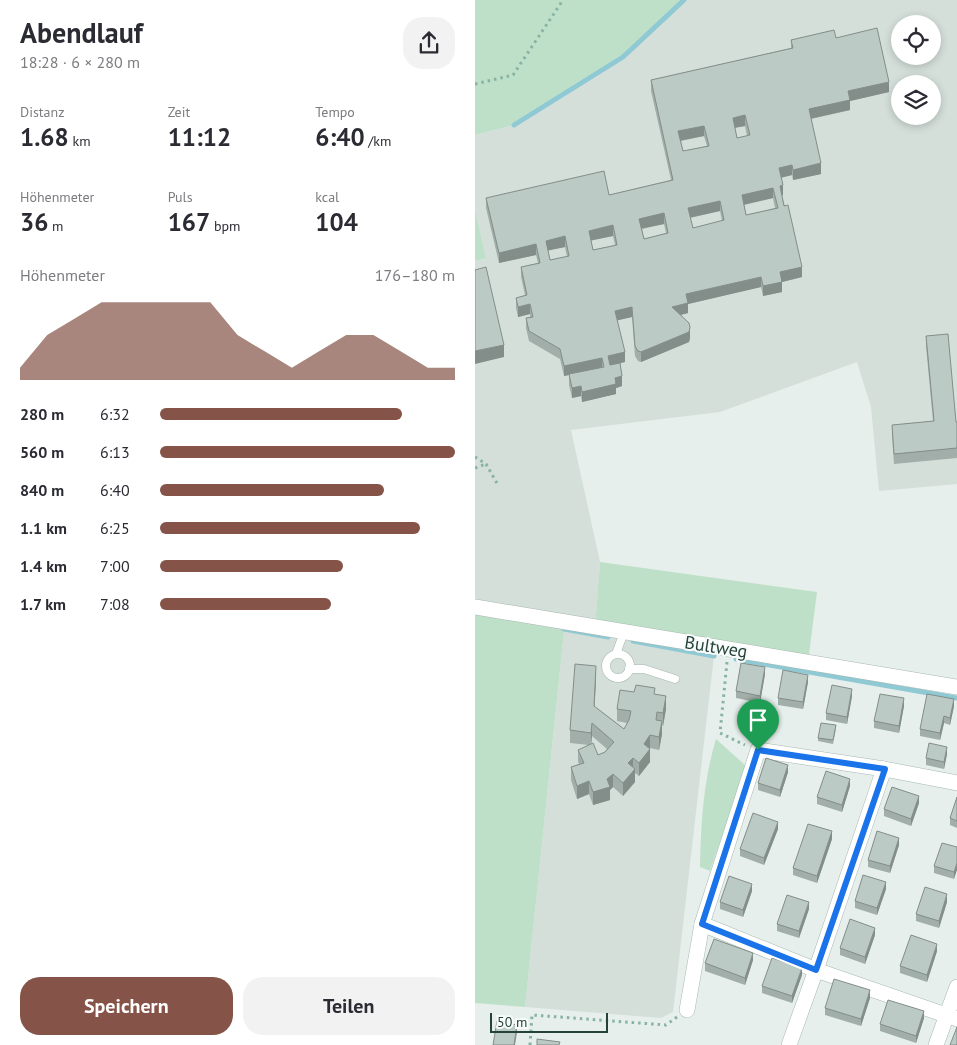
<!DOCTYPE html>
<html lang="de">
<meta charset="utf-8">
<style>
:root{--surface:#fff;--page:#f2f2f3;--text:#2b2b33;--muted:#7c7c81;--accent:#855347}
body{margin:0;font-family:"PT Sans",sans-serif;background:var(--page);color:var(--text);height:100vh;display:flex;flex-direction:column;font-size:19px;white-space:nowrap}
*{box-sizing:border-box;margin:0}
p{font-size:16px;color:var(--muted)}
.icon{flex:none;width:28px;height:28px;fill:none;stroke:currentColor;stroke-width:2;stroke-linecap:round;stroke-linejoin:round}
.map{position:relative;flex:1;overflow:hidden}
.panel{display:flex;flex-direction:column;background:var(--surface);width:475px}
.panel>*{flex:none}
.fabs{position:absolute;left:416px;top:15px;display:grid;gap:10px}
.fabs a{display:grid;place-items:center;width:50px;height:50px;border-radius:50%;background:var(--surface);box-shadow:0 2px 8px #0003;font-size:25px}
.scale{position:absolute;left:15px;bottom:12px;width:118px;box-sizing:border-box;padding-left:5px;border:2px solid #24423a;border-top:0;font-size:14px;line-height:18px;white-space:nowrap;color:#24423a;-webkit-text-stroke:4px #f7fbf9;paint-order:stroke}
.pin{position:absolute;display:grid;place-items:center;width:42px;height:42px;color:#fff;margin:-51px -21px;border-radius:50% 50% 50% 0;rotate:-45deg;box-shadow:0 0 5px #0007}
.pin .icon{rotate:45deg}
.round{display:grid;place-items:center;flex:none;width:52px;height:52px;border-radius:20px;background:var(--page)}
.summary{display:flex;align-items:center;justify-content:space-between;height:85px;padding:0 20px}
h1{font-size:28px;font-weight:700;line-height:38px}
.stats{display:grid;grid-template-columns:repeat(3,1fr);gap:8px;height:85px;padding:5px 20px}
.stats div{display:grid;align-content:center}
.stats b{font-size:25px;font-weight:700}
.stats small{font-size:14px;font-weight:400}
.stats p{font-size:14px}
.chart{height:140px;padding:10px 20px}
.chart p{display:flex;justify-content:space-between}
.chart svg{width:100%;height:90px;margin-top:5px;fill:var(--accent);opacity:.7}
.primary-button{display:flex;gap:10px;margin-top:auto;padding:10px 20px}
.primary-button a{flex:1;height:58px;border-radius:20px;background:var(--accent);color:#fff;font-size:20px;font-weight:700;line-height:58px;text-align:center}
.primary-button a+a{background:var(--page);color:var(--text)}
ul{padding:0 20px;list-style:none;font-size:16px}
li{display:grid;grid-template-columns:80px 60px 1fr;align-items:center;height:38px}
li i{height:12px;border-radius:6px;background:var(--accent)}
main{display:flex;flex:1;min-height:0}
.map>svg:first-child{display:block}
.built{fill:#d4dfda;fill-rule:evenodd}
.green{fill:#bfe0c8}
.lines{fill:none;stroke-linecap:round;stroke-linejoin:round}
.stream{stroke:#8ec9d4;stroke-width:5}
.service-casing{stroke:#a8b8b2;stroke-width:9}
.minor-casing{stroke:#a8b8b2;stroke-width:16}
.path{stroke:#86b3a5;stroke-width:3;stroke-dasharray:2.5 4;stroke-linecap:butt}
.service{stroke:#fff;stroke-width:8}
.minor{stroke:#fff;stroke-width:15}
.wall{fill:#a1aea9;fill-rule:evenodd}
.shaded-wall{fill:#838d89}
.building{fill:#bbcac4;stroke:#838d89;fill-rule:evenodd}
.route-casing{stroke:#fff;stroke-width:10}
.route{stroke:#1a73e8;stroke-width:6}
.labels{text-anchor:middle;stroke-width:4;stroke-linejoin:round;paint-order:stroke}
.street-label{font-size:18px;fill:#24423a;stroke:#f7fbf9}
</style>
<main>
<section class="panel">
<div class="summary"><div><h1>Abendlauf</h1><p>18:28 · 6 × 280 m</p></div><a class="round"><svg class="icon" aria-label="share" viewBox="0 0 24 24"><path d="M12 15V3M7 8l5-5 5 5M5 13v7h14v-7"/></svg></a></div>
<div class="stats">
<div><p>Distanz</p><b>1.68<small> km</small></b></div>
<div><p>Zeit</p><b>11:12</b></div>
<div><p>Tempo</p><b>6:40<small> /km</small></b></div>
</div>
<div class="stats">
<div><p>Höhenmeter</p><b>36<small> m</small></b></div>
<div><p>Puls</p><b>167<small> bpm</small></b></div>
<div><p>kcal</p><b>104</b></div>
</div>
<div class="chart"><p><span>Höhenmeter</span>176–180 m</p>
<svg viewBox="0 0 160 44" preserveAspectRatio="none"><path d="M0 44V38L10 22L20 14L30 6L40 6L50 6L60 6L70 6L80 22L90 30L100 38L110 30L120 22L130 22L140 30L150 38L160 38V44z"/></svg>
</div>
<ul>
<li><b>280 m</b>6:32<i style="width:82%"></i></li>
<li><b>560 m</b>6:13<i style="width:100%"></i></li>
<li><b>840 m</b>6:40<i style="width:76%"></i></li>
<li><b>1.1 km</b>6:25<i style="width:88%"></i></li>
<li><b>1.4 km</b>7:00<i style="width:62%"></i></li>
<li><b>1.7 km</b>7:08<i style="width:58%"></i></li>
</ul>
<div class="primary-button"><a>Speichern</a><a>Teilen</a></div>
</section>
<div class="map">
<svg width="482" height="1045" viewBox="0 0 482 1045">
<rect width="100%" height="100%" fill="#e6efeb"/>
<path class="built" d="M209,0H482V484L404,491L396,407L382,362L245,412L96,430L125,562L120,627L240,647L198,1012L186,1018L50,1007L90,622L0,607V261L11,258L0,209V135L39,125L148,57ZM425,24H458V56H425ZM425,84H458V116H425Z"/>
<g class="green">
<polygon points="0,0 209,0 148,57 39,125 0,135"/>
<polygon points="0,209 11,258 0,261"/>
<polygon points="125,562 342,592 333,662 120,627"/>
<polygon points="0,607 90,622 50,1007 0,1003"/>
<path d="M241,739L271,766L235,871L225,867C226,822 228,783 241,739Z"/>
</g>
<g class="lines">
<g class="stream">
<polyline points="39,125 148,57 209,0"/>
<polyline points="89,629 133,637"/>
<polyline points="158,641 239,656"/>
<polyline points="261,659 482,698"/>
</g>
<g class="service-casing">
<g id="service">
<polyline points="141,654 149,632"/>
<circle cx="143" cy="666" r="12"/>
<polyline points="154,669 169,669 200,679"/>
</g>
</g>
<g class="minor-casing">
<g id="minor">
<polyline points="0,607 482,687"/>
<polyline points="482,783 409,769 283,750 227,924 341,970 482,1019"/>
<polyline points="212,1010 227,924"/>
<polyline points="314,1045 341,970 409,769"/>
<polyline points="461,1045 482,987"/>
</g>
</g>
<g class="path">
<polyline points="0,84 38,75 88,0"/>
<polyline points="0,457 11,464 23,485"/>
<polyline points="0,468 11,464"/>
<polyline points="252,662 245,733 270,745"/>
<polyline points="55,1045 57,1015 191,1025 202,1017"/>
</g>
<use href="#service" class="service"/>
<use href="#minor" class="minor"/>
</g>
<g class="wall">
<path d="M361,38L414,92L375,101V110L336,119L346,174L318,180L317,175L306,178L308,195H307L327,277L307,282V292L288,296L286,287L213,304V313L206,315L215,338L214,342L166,362L163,361L160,356L157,317L142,320L150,362L145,363L147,386L141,388V394L107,402L106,396L97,398L94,385V375L89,376L85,359L54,341L51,328V318L55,317V314L43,317L41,308V298L50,295L46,277V267L63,263L61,255L24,263L11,208V198L134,195L196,180L176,91V80L316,48V40ZM270,126L272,136L262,138L260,128ZM229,136L232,146L208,151L206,141ZM298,198L300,208L271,215L269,205ZM245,211L247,221L218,228L215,218ZM189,224L191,233L169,239L167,229ZM138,236L140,245L118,250L116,240ZM90,247L92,257L75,260L73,250Z"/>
<polygon points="451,336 481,422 482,422 482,458 419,464 417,435 417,425 458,421 451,346"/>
<polygon points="290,674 285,703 261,698 261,691"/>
<path d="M121,679L119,706L149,729L152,723L142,721V709L180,694L191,709L188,726L187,725V734L184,750L175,748V762L164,776L160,773V782L148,796L138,787L135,790V800L118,805L114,794L102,799L96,780V767L104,764L103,762V750L114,745L95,743V730ZM117,736L132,749L130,752L123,755L116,744Z"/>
<polygon points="333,682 328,709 303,705 303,698"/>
<polygon points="377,696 372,724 351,720 351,713"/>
<polygon points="429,706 424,733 399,728 399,721"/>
<polygon points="479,706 475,725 469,723 465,740 445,736 445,729"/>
<polygon points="361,729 358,744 343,741 343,738"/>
<polygon points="472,754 469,769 451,765 451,758"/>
<polygon points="313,772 305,797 283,790 283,783"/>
<polygon points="375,786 367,812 342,804 342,797"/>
<polygon points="482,797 482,828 475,825 475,818"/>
<polygon points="444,803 436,826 409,816 409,809"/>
<polygon points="303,829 289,865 265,856 265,849"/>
<polygon points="357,839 342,883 318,875 318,868"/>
<polygon points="424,845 415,873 393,867 393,860"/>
<polygon points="482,847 479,879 459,873 459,866"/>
<polygon points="411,889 402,915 380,908 380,901"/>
<polygon points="277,891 268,917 245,909 245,902"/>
<polygon points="472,902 464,928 441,921 441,914"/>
<polygon points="334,909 324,938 302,931 302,924"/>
<polygon points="400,935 390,964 365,955 365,948"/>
<polygon points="462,951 452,982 425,973 425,966"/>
<polygon points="278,960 270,985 230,971 230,963"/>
<polygon points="327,975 317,1003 287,993 287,986"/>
<polygon points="395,998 386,1026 350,1015 350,1008"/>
<polygon points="449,1018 441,1043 405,1031 405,1024"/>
</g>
<g class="shaded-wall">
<polygon points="414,82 414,92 375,101 375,110 334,119 334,109 373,91"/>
<polygon points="270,115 270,126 258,128 258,118"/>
<polygon points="229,126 229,136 203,141 203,131"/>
<polygon points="346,163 346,174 318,180 318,170"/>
<polygon points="317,165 317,175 304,178 304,168"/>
<polygon points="308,185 308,195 305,196 305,186"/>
<polygon points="298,188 298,198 267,205 267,195"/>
<polygon points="245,201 245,211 213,218 213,208"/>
<polygon points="189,213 189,224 164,229 164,219"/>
<polygon points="138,225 138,236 114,241 114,231"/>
<polygon points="90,236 90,247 71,251 71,241"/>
<polygon points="61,244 61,255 24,263 24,253"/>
<polygon points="327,267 327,277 307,282 307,292 288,296 288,286 305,272"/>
<polygon points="286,277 286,287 213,304 213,313 197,317 197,307 211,294"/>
<polygon points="55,304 55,314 43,317 43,307"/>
<polygon points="157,307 157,317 140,321 140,311"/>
<polygon points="215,327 215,338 214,342 166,362 166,352"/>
<polygon points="29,345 29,357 0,364 0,351"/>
<polygon points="150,352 150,362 133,366 133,356"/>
<polygon points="127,358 127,368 89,376 89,366"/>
<polygon points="147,376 147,386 141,388 141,394 107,402 107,392 140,378"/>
<polygon points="106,386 106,396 97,398 97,388"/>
<polygon points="121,666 121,679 119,719 119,706"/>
<polygon points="290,667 290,674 285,703 285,696"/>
<polygon points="333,675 333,682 328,709 328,702"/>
<polygon points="377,689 377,696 372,724 372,717"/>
<polygon points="191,696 191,709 188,726 188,713"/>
<polygon points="429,698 429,706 424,733 424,726"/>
<polygon points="479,699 479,706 475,725 475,718"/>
<polygon points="469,716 469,723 465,740 465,733"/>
<polygon points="187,721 187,734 184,750 184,737"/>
<polygon points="117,723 117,736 116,746 116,733"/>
<polygon points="175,735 175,748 170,756 175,749 175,762 164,776 164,763 169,744"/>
<polygon points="472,747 472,754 469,769 469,762"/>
<polygon points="158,758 158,771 153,763"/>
<polygon points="313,765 313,772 305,797 305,790"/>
<polygon points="160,769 160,782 148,796 148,783"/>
<polygon points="138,774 138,787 135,790 135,800 118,805 118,792"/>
<polygon points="375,779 375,786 367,812 367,805"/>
<polygon points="114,781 114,794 102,799 102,786"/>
<polygon points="444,796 444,803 436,826 436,819"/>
<polygon points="303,822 303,829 289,865 289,858"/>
<polygon points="357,831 357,839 342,883 342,876"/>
<polygon points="424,838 424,845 415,873 415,866"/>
<polygon points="482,863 482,870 479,879 479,872"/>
<polygon points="411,882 411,889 402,915 402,908"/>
<polygon points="277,884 277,891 268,917 268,910"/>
<polygon points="472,894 472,902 464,928 464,921"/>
<polygon points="334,902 334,909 324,938 324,931"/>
<polygon points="400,928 400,935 390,964 390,957"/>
<polygon points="462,944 462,951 452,982 452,975"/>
<polygon points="278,953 278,960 270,985 270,978"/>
<polygon points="327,968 327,975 317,1003 317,996"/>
<polygon points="395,990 395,998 386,1026 386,1019"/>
<polygon points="449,1011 449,1018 441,1043 441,1036"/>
<polygon points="42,1025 42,1032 40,1045 39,1045"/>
</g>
<g class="building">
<path d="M402,28L414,82L373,91L375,100L334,109L346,163L318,170L317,165L304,168L308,185L305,186L309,206L313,205L327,267L305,272L307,282L288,286L286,277L211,294L213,303L197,307L214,323L215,327L214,332L166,352L163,351L160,346L157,307L140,311L150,352L133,356L135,365L145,363L147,376L140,378L141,384L107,392L106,386L97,388L94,374L129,367L127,358L89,366L85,349L54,331L51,318L58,317L55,304L43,307L41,298L52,295L46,267L65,263L61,244L24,253L11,198L129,171L134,195L198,180L176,80L318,48L316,40L359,30L361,38ZM270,115L275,135L262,138L258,118ZM229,126L234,146L208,151L203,131ZM298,188L303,208L271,215L267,195ZM245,201L249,220L218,228L213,208ZM189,213L193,233L169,239L164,219ZM138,225L142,245L118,250L114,231ZM90,236L94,256L75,260L71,241Z"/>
<polygon points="11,267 29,345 0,351 0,270"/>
<polygon points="473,334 481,422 482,422 482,448 419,454 417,425 459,421 451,336"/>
<polygon points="266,663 290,667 285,696 261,691"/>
<polygon points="100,664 121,666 119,706 149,729 154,720 156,711 142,709 145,690 159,692 161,685 180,688 179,694 191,696 188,713 182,712 181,720 187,721 184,737 175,735 169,744 175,749 164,763 158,758 153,763 160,769 148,783 138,774 132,779 135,787 118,792 114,781 102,786 96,767 109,763 103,750 118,743 123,755 130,752 139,742 117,723 116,733 95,730"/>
<polygon points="308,670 333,675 328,702 303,698"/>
<polygon points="357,685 377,689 372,717 351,713"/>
<polygon points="405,694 429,698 424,726 399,721"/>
<polygon points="452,694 479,699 475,718 469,716 465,733 445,729"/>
<polygon points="346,723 361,725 358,740 343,738"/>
<polygon points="454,743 472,747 469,762 451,758"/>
<polygon points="291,758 313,765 305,790 283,783"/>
<polygon points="351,771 375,779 367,805 342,797"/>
<polygon points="417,787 444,796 436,819 409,809"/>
<polygon points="482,797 482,821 475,818"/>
<polygon points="278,813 303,822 289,858 265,849"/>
<polygon points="333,824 357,831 342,876 318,868"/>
<polygon points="402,831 424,838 415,866 393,860"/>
<polygon points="467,843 482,847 482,863 479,872 459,866"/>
<polygon points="388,875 411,882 402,908 380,901"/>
<polygon points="254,876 277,884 268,910 245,902"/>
<polygon points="450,887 472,894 464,921 441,914"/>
<polygon points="312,895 334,902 324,931 302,924"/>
<polygon points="375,919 400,928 390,957 365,948"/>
<polygon points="436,935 462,944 452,975 425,966"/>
<polygon points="239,939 278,953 270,978 230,963"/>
<polygon points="297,958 327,968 317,996 287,986"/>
<polygon points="359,979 395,990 386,1019 350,1008"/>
<polygon points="413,1000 449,1011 441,1036 405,1024"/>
<polygon points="22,1021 42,1025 39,1045 18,1045"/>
<polygon points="482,1027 482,1045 475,1045"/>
<polygon points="62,1039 85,1042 84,1045 62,1045"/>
</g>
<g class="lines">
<g class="route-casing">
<polygon id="route" points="283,750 410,769 341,970 227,924"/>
</g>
<use href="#route" class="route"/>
</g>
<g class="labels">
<g class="street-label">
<text transform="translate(241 647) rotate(9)" y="6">Bultweg</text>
</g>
</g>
</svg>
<div class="fabs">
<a><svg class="icon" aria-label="locate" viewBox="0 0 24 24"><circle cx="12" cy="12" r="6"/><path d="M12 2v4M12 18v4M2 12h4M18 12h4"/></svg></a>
<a><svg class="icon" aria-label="layers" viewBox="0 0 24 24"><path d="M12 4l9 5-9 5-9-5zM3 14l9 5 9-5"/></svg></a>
</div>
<div class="scale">50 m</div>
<div class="pin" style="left:283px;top:750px;background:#1e9e55"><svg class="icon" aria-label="arrive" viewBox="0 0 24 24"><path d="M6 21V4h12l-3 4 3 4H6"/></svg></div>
</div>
</main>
